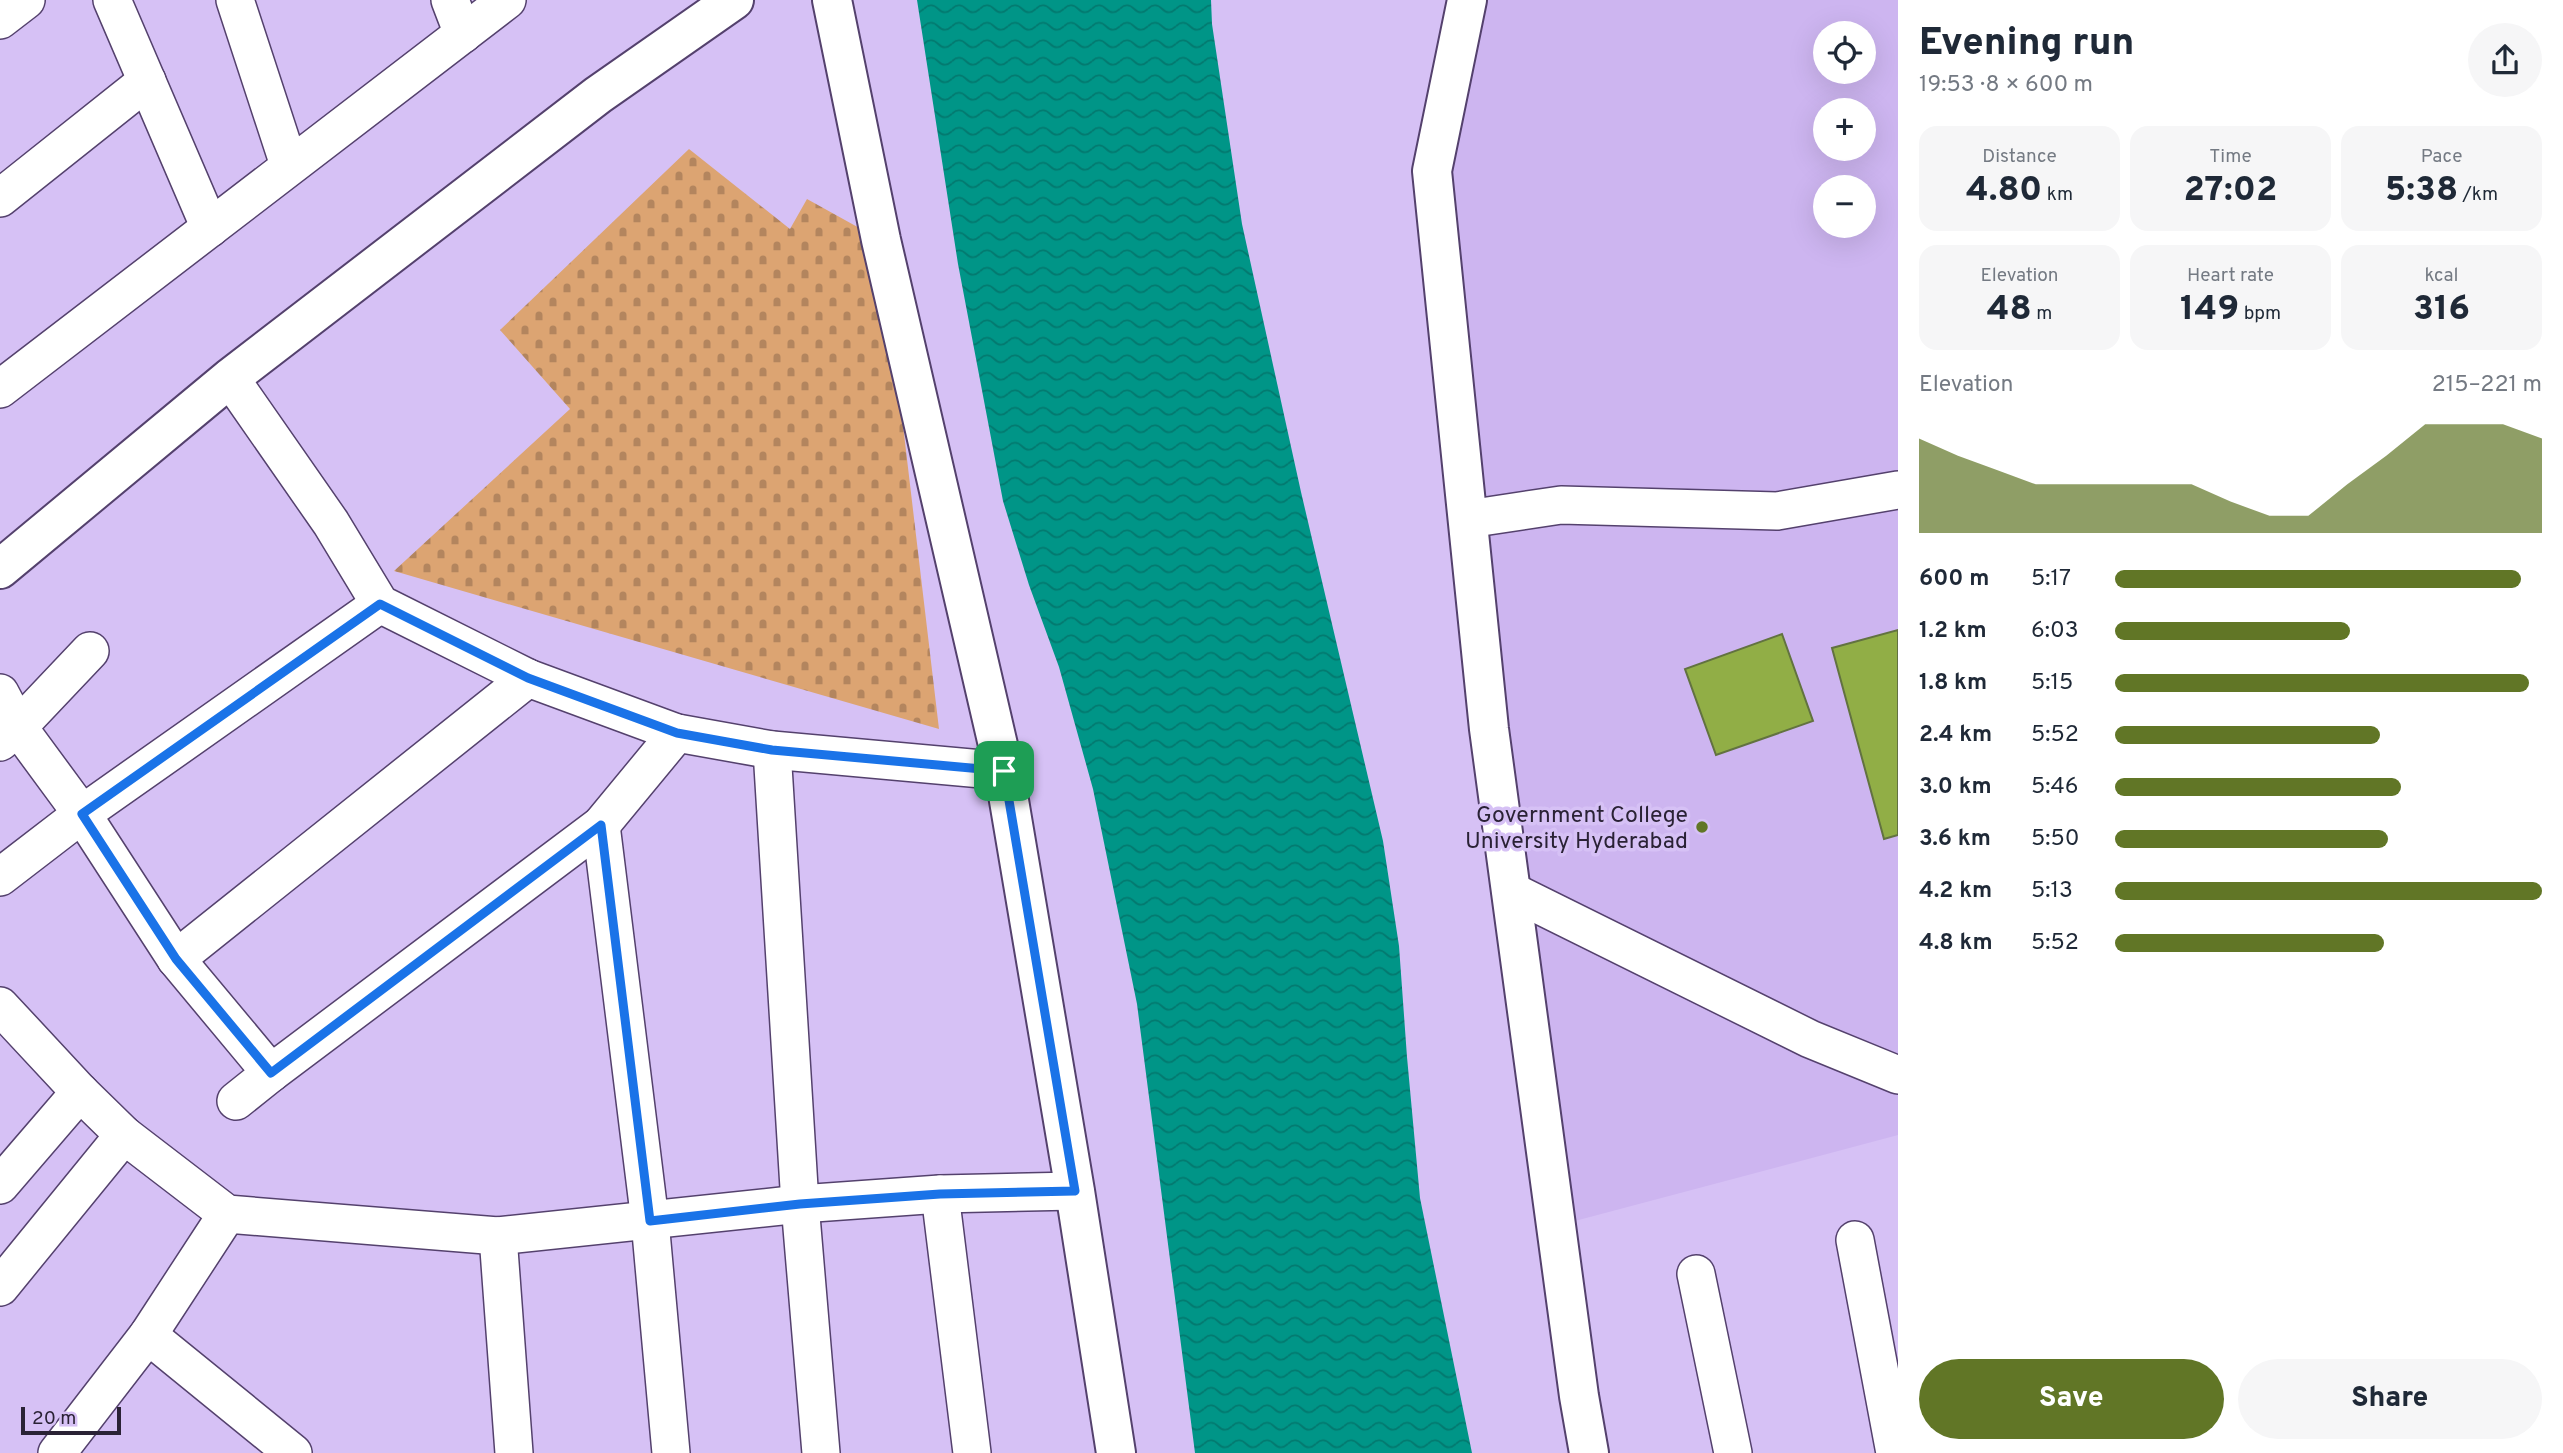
<!DOCTYPE html>
<meta charset="utf-8">
<style>
:root{--surface:#fff;--page:#f6f6f7;--text:#1f2937;--muted:#747a83;--accent:#617626}
body{margin:0;font-family:Overpass,sans-serif;background:var(--page);color:var(--text);height:100vh;display:flex;flex-direction:column;font-size:26px;white-space:nowrap}
*{box-sizing:border-box;margin:0}
p{font-size:23px;color:var(--muted)}
.icon{flex:none;width:38px;height:38px;fill:none;stroke:currentColor;stroke-width:2;stroke-linecap:round;stroke-linejoin:round}
.map{position:relative;flex:1;overflow:hidden}
.details{display:flex;flex-direction:column;background:var(--surface);width:665px}
.details>*{flex:none}
.tools{position:absolute;left:1813px;top:21px;display:grid;gap:14px}
.tools a{display:grid;place-items:center;width:63px;height:63px;border-radius:50%;background:var(--surface);box-shadow:0 7px 28px #0002;font-size:35px}
.scale{position:absolute;left:21px;bottom:18px;width:100px;box-sizing:border-box;padding-left:7px;border:4px solid #2a2235;border-top:0;font-size:19px;line-height:24px;white-space:nowrap;color:#2a2235;-webkit-text-stroke:5px #d6c1f5;paint-order:stroke}
.pin{position:absolute;display:grid;place-items:center;width:60px;height:60px;color:#fff;margin:-30px;border-radius:14px;box-shadow:0 4px 10px #0006}
.round{display:grid;place-items:center;flex:none;width:74px;height:74px;border-radius:37px;background:var(--page)}
.overview{display:flex;align-items:center;justify-content:space-between;height:119px;padding:0 21px}
h1{font-size:38px;font-weight:800;line-height:52px}
.figures{display:grid;grid-template-columns:repeat(3,1fr);gap:10px;height:119px;padding:7px 21px}
.figures div{display:grid;align-content:center;border-radius:18px;background:var(--page);text-align:center}
.figures b{font-size:35px;font-weight:800}
.figures small{font-size:19px;font-weight:400}
.figures p{font-size:19px}
.chart{height:196px;padding:14px 21px}
.chart p{display:flex;justify-content:space-between}
.chart svg{width:100%;height:126px;margin-top:7px;fill:var(--accent);opacity:.7}
.primary-button{display:flex;gap:14px;margin-top:auto;padding:14px 21px}
.primary-button a{flex:1;height:80px;border-radius:42px;background:var(--accent);color:#fff;font-size:28px;font-weight:800;line-height:80px;text-align:center}
.primary-button a+a{background:var(--page);color:var(--text)}
ul{padding:0 21px;list-style:none;font-size:23px}
li{display:grid;grid-template-columns:112px 84px 1fr;align-items:center;height:52px}
li i{height:18px;border-radius:9px;background:var(--accent)}
main{display:flex;flex:1;min-height:0}
.map>svg:first-child{display:block}
.built{fill:#cdb5f0;fill-rule:evenodd}
.cemetery{fill:url(#cemetery-stones)}
.water{fill:url(#water-waves)}
.building{fill:#91ae46;stroke:#627240;stroke-width:2}
.lines{fill:none;stroke-linecap:round;stroke-linejoin:round}
.street-casing{stroke:#54416d;stroke-width:40}
.secondary-casing{stroke:#54416d;stroke-width:42}
.street{stroke:#fff;stroke-width:37}
.secondary{stroke:#fff;stroke-width:38}
.route-casing{stroke:#fff;stroke-width:14}
.route{stroke:#1a73e8;stroke-width:9}
.poi-dot{fill:#617626;stroke:#d6c1f5;stroke-width:2.5}
.labels{text-anchor:middle;stroke-width:7;stroke-linejoin:round;paint-order:stroke}
.poi-label{font-size:23px;fill:#2a2235;stroke:#d6c1f5;text-anchor:end}
</style>
<main>
<div class="map">
<svg width="1898" height="1453" viewBox="0 0 1898 1453">
<defs>
<pattern id="cemetery-stones" width="16" height="16" patternUnits="userSpaceOnUse" patternTransform="scale(1.75)"><rect width="16" height="16" fill="#dca472"/><path d="M2 7V4a2 2 0 0 1 4 0v3zM10 15v-3a2 2 0 0 1 4 0v3z" fill="#b3855e"/></pattern>
<pattern id="water-waves" width="16" height="10" patternUnits="userSpaceOnUse" patternTransform="scale(1.75)"><rect width="16" height="10" fill="#009587"/><path d="M0 5q4-4 8 0t8 0" fill="none" stroke="#03796f"/></pattern>
</defs>
<rect width="100%" height="100%" fill="#d6c1f5"/>
<path class="built" d="M1473,0H1898V1135L1556,1226L1432,171ZM1825,33H1864V72H1825ZM1825,110H1864V149H1825ZM1825,187H1864V226H1825Z"/>
<polygon class="cemetery" points="689,149 790,229 807,199 881,240 939,729 394,571 570,409 500,330"/>
<polygon class="water" points="917,0 1211,0 1212,24 1242,224 1301,492 1383,841 1399,946 1407,1057 1420,1198 1472,1453 1195,1453 1137,1004 1093,789 1059,667 1029,585 1003,501 958,264"/>
<g class="building">
<polygon points="1898,630 1898,835 1884,839 1832,648"/>
<polygon points="1782,634 1813,721 1716,755 1685,669"/>
</g>
<g class="lines">
<g class="street-casing">
<g id="street">
<polyline points="112,0 210,228"/>
<polyline points="235,0 289,165"/>
<polyline points="450,0 463,34"/>
<polyline points="0,20 26,0"/>
<polyline points="0,198 147,81"/>
<polyline points="230,378 331,523 380,604 528,678 677,733 772,750 1004,771"/>
<polyline points="0,389 507,0"/>
<polyline points="1468,519 1561,505 1777,511 1898,490"/>
<polyline points="0,693 18,727 82,814 176,959 271,1073 236,1101"/>
<polyline points="0,742 18,727 90,651"/>
<polyline points="772,750 800,1204 821,1453"/>
<polyline points="601,825 650,1221 671,1453"/>
<polyline points="0,877 82,814 380,604"/>
<polyline points="1511,891 1810,1039 1898,1075"/>
<polyline points="176,959 528,678"/>
<polyline points="0,1006 80,1092 124,1135 227,1214 498,1236 800,1204 940,1194 1075,1191"/>
<polyline points="271,1073 601,825 677,733"/>
<polyline points="0,1185 80,1092"/>
<polyline points="940,1194 972,1453"/>
<polyline points="498,1236 514,1453"/>
<polyline points="1855,1240 1895,1453"/>
<polyline points="1696,1274 1733,1453"/>
<polyline points="0,1287 124,1135"/>
<polyline points="148,1335 293,1453"/>
<polyline points="57,1453 148,1335 227,1214"/>
</g>
</g>
<g class="secondary-casing">
<g id="secondary">
<polyline points="832,0 881,240 1004,771 1075,1191 1116,1453"/>
<polyline points="1467,0 1432,171 1489,729 1579,1396 1589,1453"/>
<polyline points="0,569 230,378 598,95 734,0"/>
</g>
</g>
<use href="#street" class="street"/>
<use href="#secondary" class="secondary"/>
</g>
<g class="lines">
<g class="route-casing">
<polygon id="route" points="380,604 528,678 677,733 772,750 1004,771 1075,1191 940,1194 800,1204 650,1221 601,825 271,1073 176,959 82,814"/>
</g>
<use href="#route" class="route"/>
</g>
<circle class="poi-dot" cx="1702" cy="827" r="7"/>
<g class="labels">
<g class="poi-label">
<text x="1688" y="822">Government College<tspan x="1688" dy="26">University Hyderabad</tspan></text>
</g>
</g>
</svg>
<div class="tools">
<a><svg class="icon" aria-label="locate" viewBox="0 0 24 24"><circle cx="12" cy="12" r="6"/><path d="M12 2v4M12 18v4M2 12h4M18 12h4"/></svg></a>
<a>+</a>
<a>−</a>
</div>
<div class="scale">20 m</div>
<div class="pin" style="left:1004px;top:771px;background:#1e9e55"><svg class="icon" aria-label="arrive" viewBox="0 0 24 24"><path d="M6 21V4h12l-3 4 3 4H6"/></svg></div>
</div>
<section class="details">
<div class="overview"><div><h1>Evening run</h1><p>19:53 · 8 × 600 m</p></div><a class="round"><svg class="icon" aria-label="share" viewBox="0 0 24 24"><path d="M12 15V3M7 8l5-5 5 5M5 13v7h14v-7"/></svg></a></div>
<div class="figures">
<div><p>Distance</p><b>4.80<small> km</small></b></div>
<div><p>Time</p><b>27:02</b></div>
<div><p>Pace</p><b>5:38<small> /km</small></b></div>
</div>
<div class="figures">
<div><p>Elevation</p><b>48<small> m</small></b></div>
<div><p>Heart rate</p><b>149<small> bpm</small></b></div>
<div><p>kcal</p><b>316</b></div>
</div>
<div class="chart"><p><span>Elevation</span>215–221 m</p>
<svg viewBox="0 0 160 44" preserveAspectRatio="none"><path d="M0 44V11L10 17L20 22L30 27L40 27L50 27L60 27L70 27L80 33L90 38L100 38L110 27L120 17L130 6L140 6L150 6L160 11V44z"/></svg>
</div>
<ul>
<li><b>600 m</b>5:17<i style="width:95%"></i></li>
<li><b>1.2 km</b>6:03<i style="width:55%"></i></li>
<li><b>1.8 km</b>5:15<i style="width:97%"></i></li>
<li><b>2.4 km</b>5:52<i style="width:62%"></i></li>
<li><b>3.0 km</b>5:46<i style="width:67%"></i></li>
<li><b>3.6 km</b>5:50<i style="width:64%"></i></li>
<li><b>4.2 km</b>5:13<i style="width:100%"></i></li>
<li><b>4.8 km</b>5:52<i style="width:63%"></i></li>
</ul>
<div class="primary-button"><a>Save</a><a>Share</a></div>
</section>
</main>
